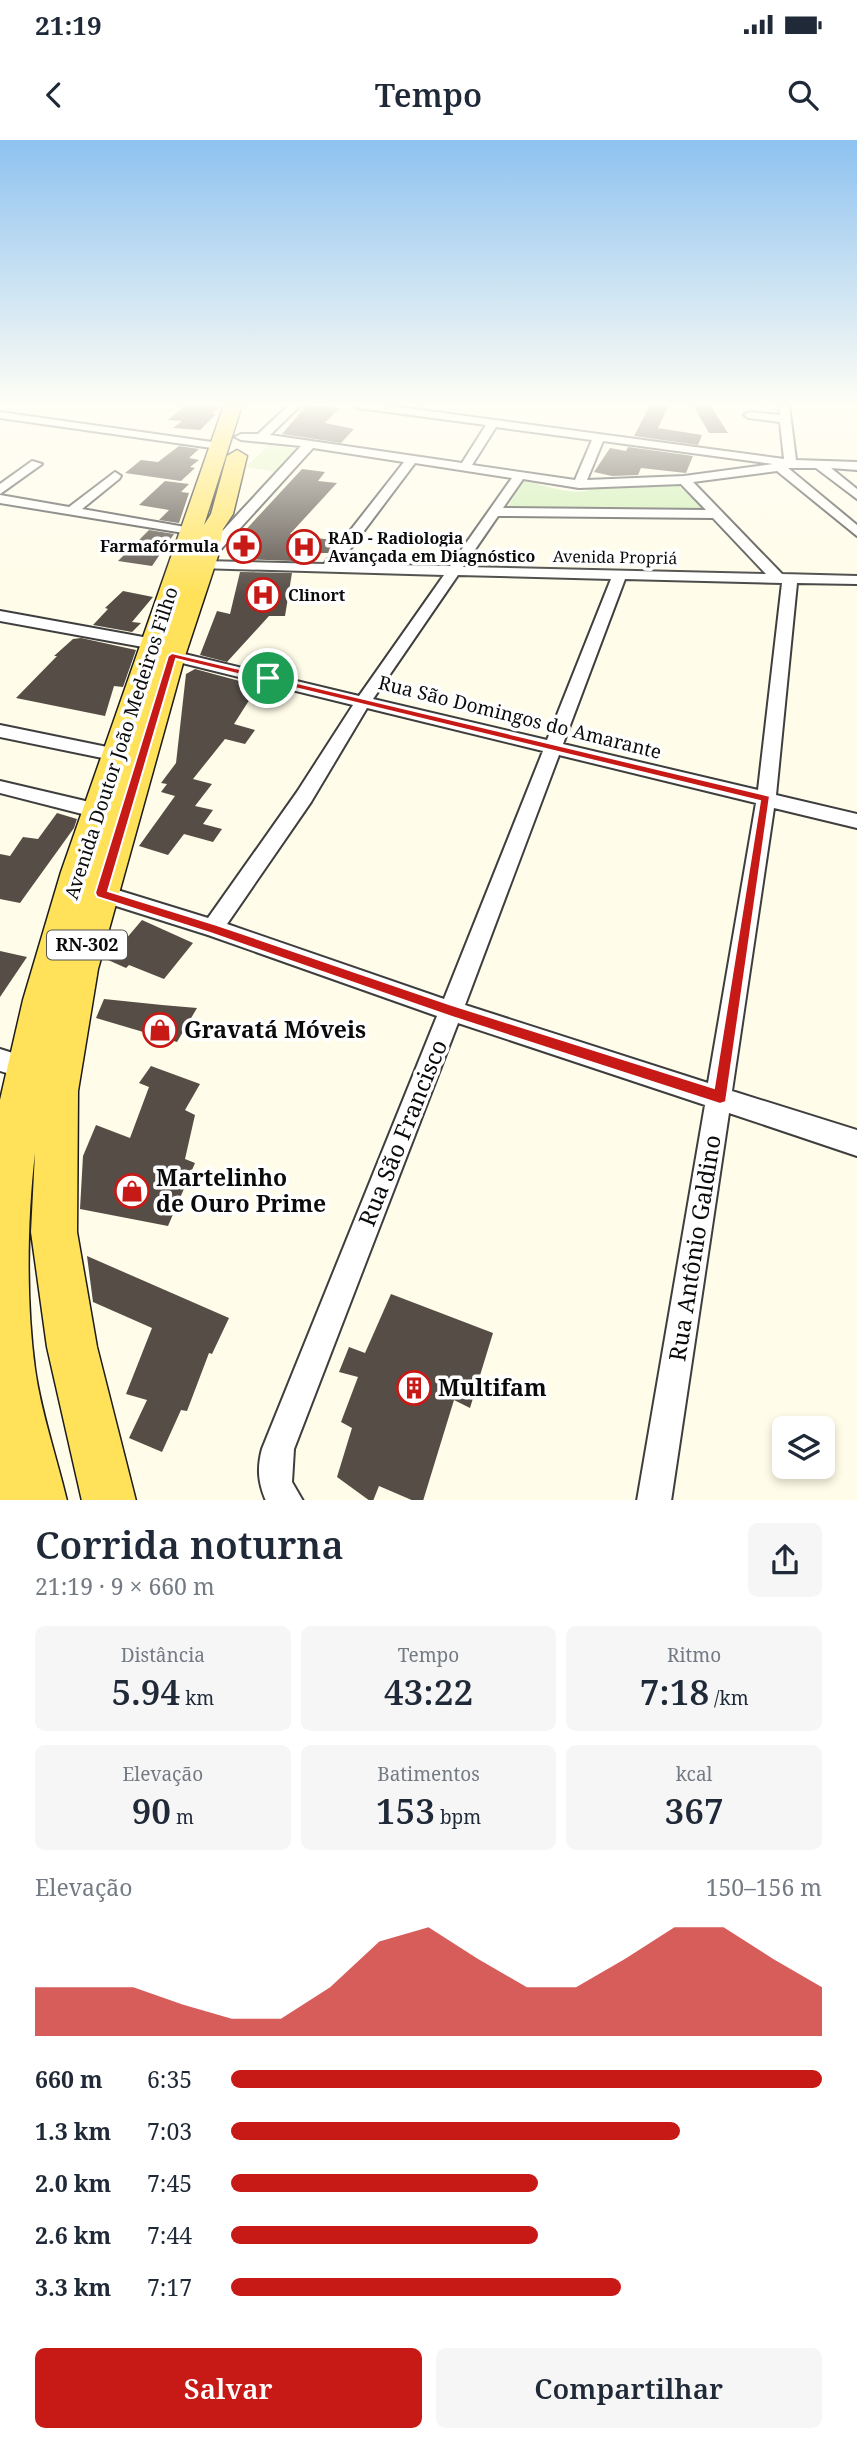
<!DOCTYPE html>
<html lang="pt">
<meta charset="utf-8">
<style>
:root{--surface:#fff;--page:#f6f6f7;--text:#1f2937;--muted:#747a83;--accent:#c71a17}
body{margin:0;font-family:"Noto Serif",serif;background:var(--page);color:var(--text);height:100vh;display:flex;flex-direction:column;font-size:26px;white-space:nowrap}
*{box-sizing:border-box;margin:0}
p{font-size:23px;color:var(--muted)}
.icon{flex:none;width:38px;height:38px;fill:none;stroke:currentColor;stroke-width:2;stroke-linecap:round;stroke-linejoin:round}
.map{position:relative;height:1360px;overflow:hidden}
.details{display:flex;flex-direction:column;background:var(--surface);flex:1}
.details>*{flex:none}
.buttons{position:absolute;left:772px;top:1276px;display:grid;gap:14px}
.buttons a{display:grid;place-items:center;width:63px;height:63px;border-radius:10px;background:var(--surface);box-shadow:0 4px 10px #0003;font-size:35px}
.pin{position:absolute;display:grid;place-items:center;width:60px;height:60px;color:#fff;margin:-30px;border:4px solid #fff;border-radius:50%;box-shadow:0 2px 7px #0007}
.round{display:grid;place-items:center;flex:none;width:74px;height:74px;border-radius:10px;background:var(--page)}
.head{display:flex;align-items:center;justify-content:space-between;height:119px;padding:0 35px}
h1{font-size:38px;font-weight:600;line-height:52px}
.metrics{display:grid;grid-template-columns:repeat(3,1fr);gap:10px;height:119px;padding:7px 35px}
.metrics div{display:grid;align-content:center;border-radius:10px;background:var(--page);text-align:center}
.metrics b{font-size:35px;font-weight:600}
.metrics small{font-size:19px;font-weight:400}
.metrics p{font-size:19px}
.chart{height:196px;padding:14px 35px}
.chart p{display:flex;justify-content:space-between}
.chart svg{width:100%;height:126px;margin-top:7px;fill:var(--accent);opacity:.7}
.action{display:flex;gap:14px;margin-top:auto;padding:14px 35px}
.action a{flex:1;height:80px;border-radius:10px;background:var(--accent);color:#fff;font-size:28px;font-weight:600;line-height:80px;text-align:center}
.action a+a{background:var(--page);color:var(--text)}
ul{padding:0 35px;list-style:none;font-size:23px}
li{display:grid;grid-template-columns:112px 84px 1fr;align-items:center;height:52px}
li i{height:18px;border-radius:9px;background:var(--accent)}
.status{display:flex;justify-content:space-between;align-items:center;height:49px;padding:0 35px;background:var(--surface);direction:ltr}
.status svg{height:19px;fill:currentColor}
header{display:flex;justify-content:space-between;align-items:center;height:91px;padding:0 35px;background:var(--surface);font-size:32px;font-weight:600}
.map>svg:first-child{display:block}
.green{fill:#cbedaf}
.pitch{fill:#dff3c2}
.building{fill:#554d46}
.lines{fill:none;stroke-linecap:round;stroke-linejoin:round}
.minor-casing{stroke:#3e3e3e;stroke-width:4}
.primary-casing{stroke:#1c1c1c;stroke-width:3}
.minor{fill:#fff;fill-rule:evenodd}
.primary{fill:#ffe259;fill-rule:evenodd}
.route{fill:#c71a17;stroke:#fff;stroke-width:2;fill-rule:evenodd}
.labels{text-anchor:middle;stroke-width:7;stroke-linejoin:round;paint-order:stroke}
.far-poi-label{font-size:16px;font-weight:bold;fill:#0b0b0b;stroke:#fff;text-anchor:start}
.far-street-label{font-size:16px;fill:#0b0b0b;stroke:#fff}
.shield{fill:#fff;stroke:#545454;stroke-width:2}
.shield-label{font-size:18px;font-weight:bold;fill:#0b0b0b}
.street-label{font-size:19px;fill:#0b0b0b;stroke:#fff}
.near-poi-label{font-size:23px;font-weight:bold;fill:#0b0b0b;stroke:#fff;text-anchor:start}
.near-street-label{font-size:23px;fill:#0b0b0b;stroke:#fff}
</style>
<div class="status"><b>21:19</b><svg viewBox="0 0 49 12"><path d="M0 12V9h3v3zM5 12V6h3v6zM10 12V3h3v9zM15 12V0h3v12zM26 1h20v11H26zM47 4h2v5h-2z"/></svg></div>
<header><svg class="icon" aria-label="back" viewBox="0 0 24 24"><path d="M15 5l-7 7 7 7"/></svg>Tempo<svg class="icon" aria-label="search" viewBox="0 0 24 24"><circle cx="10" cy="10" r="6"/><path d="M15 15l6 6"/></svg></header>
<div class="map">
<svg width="857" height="1361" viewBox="0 0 857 1361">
<rect width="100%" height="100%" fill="#fffce9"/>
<path class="green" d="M523,341C545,344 577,360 597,346L675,343L707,371L506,370Z"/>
<polygon class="pitch" points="269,305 297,309 276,332 246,327"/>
<g class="building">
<polygon points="186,265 221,265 212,274 216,274 200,290 173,288 182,281 168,280"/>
<polygon points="307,265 339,268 325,283 354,289 341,303 282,294"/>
<polygon points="650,265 669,265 658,288 702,295 698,305 634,296"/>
<polygon points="693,265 710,265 728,293 709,293"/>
<polygon points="179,306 199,309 189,318 199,320 190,327 195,328 181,341 125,333 141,320 158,322"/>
<polygon points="628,307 693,316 686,333 641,328 638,335 612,336 594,332 610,308 626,311"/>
<polygon points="302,329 325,332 318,341 337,343 290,394 338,401 329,413 296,413 294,421 243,419 245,413 227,410"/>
<polygon points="165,341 189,344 181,352 189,353 179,383 159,380 169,370 139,365"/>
<polygon points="149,390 174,394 152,426 118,421"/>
<polygon points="240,432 292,433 285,476 269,476 227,522 200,515 217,471 230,474"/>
<polygon points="123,451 153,457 132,482 141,483 132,492 93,485 108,469 105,468"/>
<polygon points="81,498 136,510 123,547 114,546 105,576 16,558 57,516 54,516 73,499"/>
<polygon points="195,529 247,543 244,547 255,551 234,584 255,590 245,604 225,599 193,639 212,644 195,666 213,670 203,684 222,689 213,702 184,694 168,715 139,706 175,656 161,652 167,644 161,643 176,623 186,534"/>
<polygon points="57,673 77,679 74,688 20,763 0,759 0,714 10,716 23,697 38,699"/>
<polygon points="142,780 193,803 164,839 129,825 126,828 108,820"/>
<polygon points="0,811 27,817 0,857"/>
<polygon points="104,859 162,865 197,868 177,902 96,878"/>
<polygon points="151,926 200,944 185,970 195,975 185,1019 195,1023 168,1086 80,1069 83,1016 96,985 130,998 149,947 139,943"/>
<polygon points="87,1116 229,1178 212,1214 209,1213 187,1271 181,1270 162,1312 129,1298 147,1260 126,1254 152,1188 93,1162"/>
<polygon points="391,1154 493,1193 470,1268 454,1260 423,1361 414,1361 379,1346 373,1361 370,1361 337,1337 352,1288 341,1282 358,1237 339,1232 349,1207 365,1213"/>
</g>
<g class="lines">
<g class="minor-casing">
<g id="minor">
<path d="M289,265H301L270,295L462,323L486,285L358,268L353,265H384L784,319L780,282L749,278L744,275L749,272L780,275L779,265H789L796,320L857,322V330L831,328L857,349V359L816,328H788L857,385V396L777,331L693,342L782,434L857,436V444L797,443L776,655L857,674V688L774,668L732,951L857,990V1016L729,973L671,1361H637L705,965L458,883L294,1309L292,1342L303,1361H266C258,1342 257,1328 262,1309L437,876L208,795L94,759L91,753L94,747L101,745L208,778L297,652L353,565L166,519L164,516L166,513L172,511L359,556L444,435L199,428L197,425L204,421L324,424L404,322L313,308L212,419H202V413L301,306L241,300L235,297L241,294H258ZM496,287L592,300L575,340L472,325ZM603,301L773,324L684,336L587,340ZM415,323L512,338L450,426L339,424ZM523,339L579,348L681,344L706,370L503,368ZM498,376L713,378L766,434L463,427ZM458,435L611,439L547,600L373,559ZM625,439L782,443L758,650L563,604ZM367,568L543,611L444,859L227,784L311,662ZM559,615L756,663L708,943L465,865Z"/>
<polygon points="0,272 219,303 225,306 219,309 0,278"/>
<polygon points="32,321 42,324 0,354 0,344"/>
<polygon points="115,332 121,336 119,339 82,369 191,388 198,392 196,395 0,363 0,355 69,367"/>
<polygon points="0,471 154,499 162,504 154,509 0,481"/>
<polygon points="0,585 117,609 126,615 117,621 0,597"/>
<polygon points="0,641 98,664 105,666 108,671 105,676 98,678 0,653"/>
<polygon points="0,909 35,920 38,928 35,936 26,939 0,931"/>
</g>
</g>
<g class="primary-casing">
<path id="primary" d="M224,265H242L204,385L211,374L227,316L237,310L247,316L233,374L223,389L218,416L185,516L98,829L78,951L77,1092L97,1207L136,1361H82L47,1207L31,1092L35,1013C27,1081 26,1162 35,1229C41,1273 57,1318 67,1361H0V960L23,860L61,732Z"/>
</g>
<use href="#minor" class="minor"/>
<use href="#primary" class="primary"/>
</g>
<linearGradient id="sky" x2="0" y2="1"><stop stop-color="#8ec2f0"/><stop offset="0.58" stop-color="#fffef5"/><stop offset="1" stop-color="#fffef5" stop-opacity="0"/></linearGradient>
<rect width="857" height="456" fill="url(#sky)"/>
<path class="route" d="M172,513L770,656L726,962L720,964L452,877L210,793L97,757L95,753L168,516ZM176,519L760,661L714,948L452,865L217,785L108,751Z"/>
<defs>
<g id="pharmacy-ring" transform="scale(1.75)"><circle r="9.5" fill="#fff" stroke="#c71a17" stroke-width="1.5"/><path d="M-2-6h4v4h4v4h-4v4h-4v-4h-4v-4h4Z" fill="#c71a17"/></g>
<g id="hospital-ring" transform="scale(1.75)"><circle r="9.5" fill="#fff" stroke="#c71a17" stroke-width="1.5"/><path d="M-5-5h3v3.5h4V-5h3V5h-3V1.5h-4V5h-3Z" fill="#c71a17"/></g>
<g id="shop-ring" transform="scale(1.75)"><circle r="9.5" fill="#fff" stroke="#c71a17" stroke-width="1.5"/><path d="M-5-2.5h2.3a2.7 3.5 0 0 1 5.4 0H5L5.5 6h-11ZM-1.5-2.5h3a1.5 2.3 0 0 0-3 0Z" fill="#c71a17"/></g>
<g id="building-ring" transform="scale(1.75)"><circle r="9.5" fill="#fff" stroke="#c71a17" stroke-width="1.5"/><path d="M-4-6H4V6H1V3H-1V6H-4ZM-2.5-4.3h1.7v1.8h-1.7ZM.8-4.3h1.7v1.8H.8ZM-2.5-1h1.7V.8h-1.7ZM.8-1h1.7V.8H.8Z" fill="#c71a17"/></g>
</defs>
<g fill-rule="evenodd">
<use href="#pharmacy-ring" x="244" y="406"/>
<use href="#hospital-ring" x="304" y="407"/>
<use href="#hospital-ring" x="263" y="455"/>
<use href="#shop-ring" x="160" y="890"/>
<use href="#shop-ring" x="132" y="1051"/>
<use href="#building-ring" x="414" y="1248"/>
</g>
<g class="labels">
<g class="far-poi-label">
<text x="328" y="404">RAD - Radiologia<tspan x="328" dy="18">Avançada em Diagnóstico</tspan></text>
<text x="219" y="412" text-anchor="end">Farmafórmula</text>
<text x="288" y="461">Clinort</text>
</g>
<g class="far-street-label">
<text transform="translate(615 417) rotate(1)" y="6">Avenida Propriá</text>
</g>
<rect class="shield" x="47" y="790.5" width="80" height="29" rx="5"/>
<g class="shield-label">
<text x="87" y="811">RN-302</text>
</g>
<g class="street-label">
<text transform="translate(520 577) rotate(14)" y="7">Rua São Domingos do Amarante</text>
<text transform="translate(121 603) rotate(-72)" y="7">Avenida Doutor João Medeiros Filho</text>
</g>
<g class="near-poi-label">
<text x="184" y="898">Gravatá Móveis</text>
<text x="156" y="1046">Martelinho<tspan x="156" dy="26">de Ouro Prime</tspan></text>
<text x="438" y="1256">Multifam</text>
</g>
<g class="near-street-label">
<text transform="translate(403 993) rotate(-68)" y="8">Rua São Francisco</text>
<text transform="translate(695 1108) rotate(-81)" y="8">Rua Antônio Galdino</text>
</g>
</g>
</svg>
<div class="buttons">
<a><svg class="icon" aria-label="layers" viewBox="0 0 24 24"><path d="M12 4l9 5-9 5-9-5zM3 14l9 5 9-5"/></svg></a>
</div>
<div class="pin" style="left:268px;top:538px;background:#1e9e55"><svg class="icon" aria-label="arrive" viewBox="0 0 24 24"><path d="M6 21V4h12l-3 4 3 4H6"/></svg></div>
</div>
<section class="details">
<div class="head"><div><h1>Corrida noturna</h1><p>21:19 · 9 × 660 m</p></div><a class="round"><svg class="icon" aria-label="share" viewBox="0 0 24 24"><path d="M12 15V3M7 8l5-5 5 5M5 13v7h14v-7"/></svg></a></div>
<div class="metrics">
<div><p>Distância</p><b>5.94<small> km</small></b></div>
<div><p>Tempo</p><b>43:22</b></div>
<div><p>Ritmo</p><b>7:18<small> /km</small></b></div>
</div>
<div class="metrics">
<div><p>Elevação</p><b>90<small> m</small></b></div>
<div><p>Batimentos</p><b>153<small> bpm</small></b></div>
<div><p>kcal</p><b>367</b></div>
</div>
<div class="chart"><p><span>Elevação</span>150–156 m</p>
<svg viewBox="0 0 160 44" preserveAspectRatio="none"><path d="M0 44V27L10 27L20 27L30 33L40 38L50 38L60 27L70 11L80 6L90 17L100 27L110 27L120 17L130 6L140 6L150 17L160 27V44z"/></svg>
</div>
<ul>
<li><b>660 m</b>6:35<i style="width:100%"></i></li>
<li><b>1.3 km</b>7:03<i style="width:76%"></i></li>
<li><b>2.0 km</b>7:45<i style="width:52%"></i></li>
<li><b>2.6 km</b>7:44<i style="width:52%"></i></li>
<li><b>3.3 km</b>7:17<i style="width:66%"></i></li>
</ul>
<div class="action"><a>Salvar</a><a>Compartilhar</a></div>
</section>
